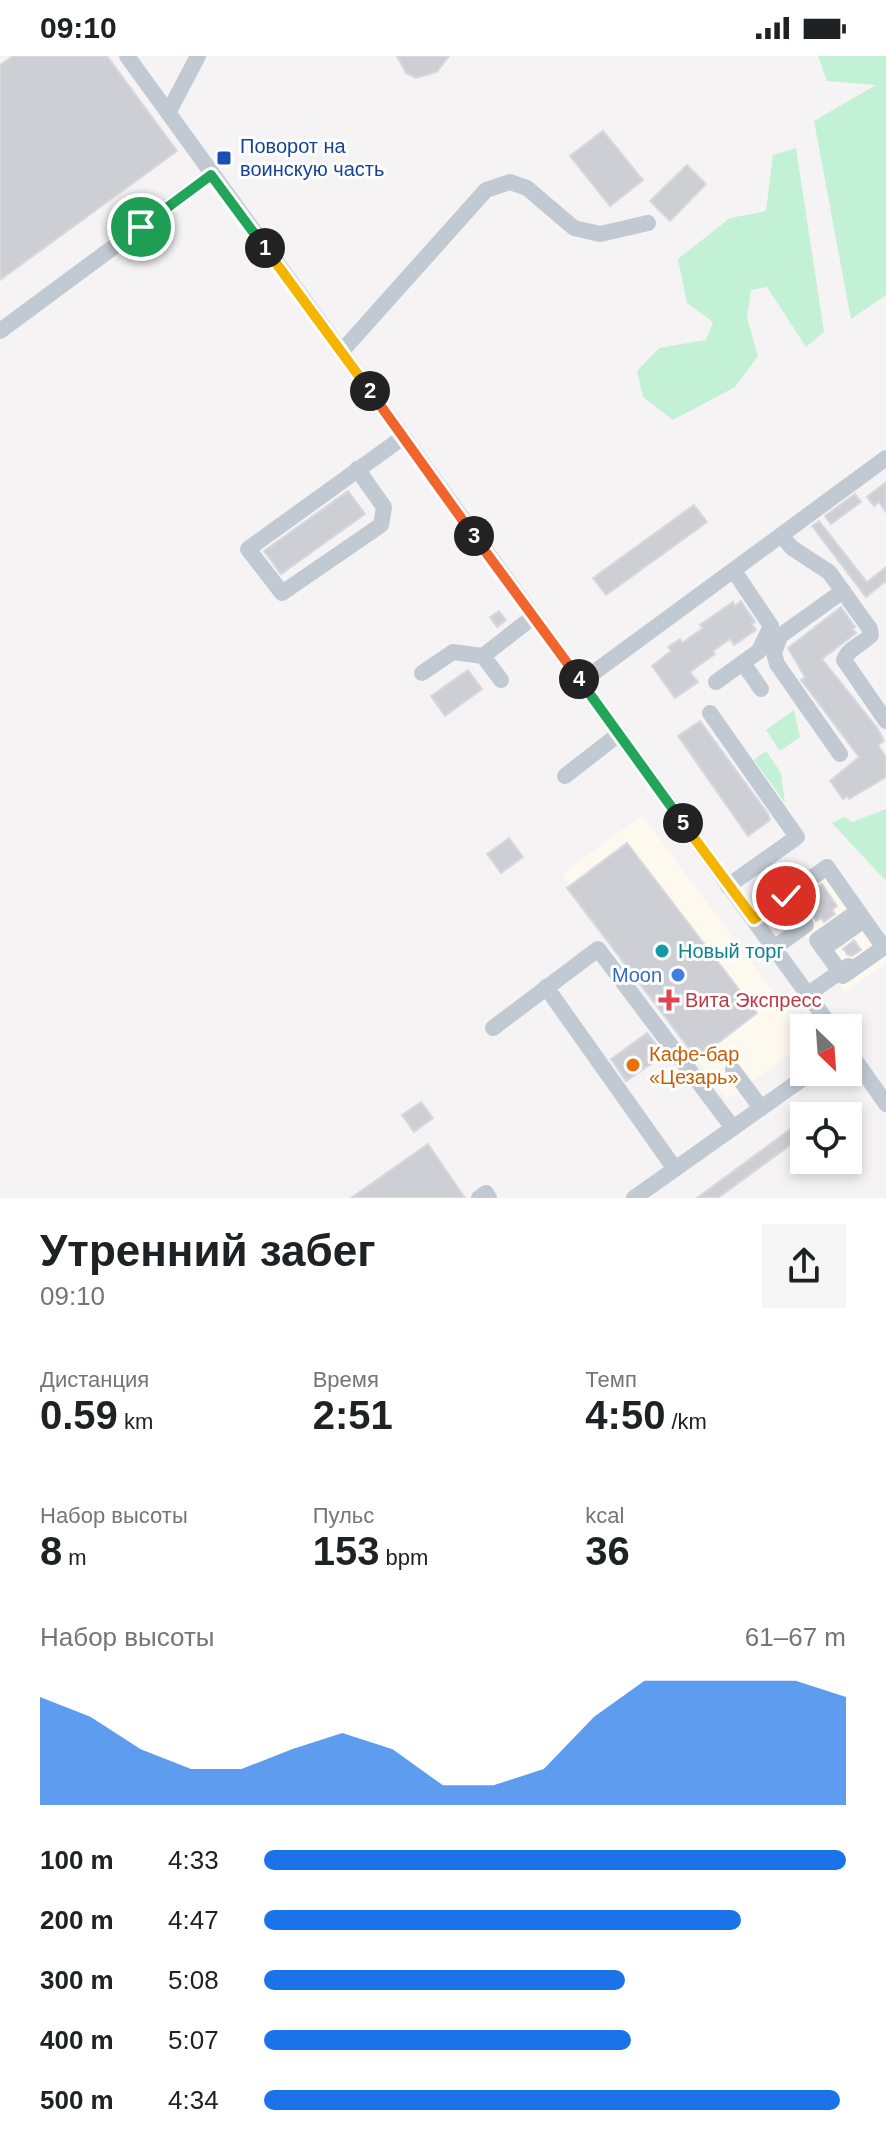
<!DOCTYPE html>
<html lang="ru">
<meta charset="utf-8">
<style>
:root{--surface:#fff;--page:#f6f6f6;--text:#202124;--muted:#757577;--accent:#1a73e8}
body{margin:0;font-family:Helvetica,sans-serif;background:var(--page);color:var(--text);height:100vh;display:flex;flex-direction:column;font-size:30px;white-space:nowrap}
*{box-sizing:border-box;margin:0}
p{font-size:26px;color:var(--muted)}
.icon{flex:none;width:44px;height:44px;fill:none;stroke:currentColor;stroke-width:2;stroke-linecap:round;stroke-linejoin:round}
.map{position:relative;height:1142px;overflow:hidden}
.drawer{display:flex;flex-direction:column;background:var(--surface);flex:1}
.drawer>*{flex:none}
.needle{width:52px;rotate:155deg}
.buttons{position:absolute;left:790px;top:958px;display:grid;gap:16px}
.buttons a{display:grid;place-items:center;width:72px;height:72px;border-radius:0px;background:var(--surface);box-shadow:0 4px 12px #0003;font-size:40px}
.pin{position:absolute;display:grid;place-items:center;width:68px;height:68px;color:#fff;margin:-34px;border:4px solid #fff;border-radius:50%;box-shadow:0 2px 8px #0007}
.km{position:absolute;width:40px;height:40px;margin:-20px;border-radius:50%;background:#222;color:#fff;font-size:22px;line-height:40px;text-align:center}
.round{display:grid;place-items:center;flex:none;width:84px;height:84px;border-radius:0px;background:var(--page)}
.summary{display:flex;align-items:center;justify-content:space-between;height:136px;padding:0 40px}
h1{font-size:44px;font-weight:600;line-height:60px}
.stats{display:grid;grid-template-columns:repeat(3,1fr);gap:12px;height:136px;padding:8px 40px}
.stats div{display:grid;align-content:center}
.stats b{font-size:40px;font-weight:600}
.stats small{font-size:22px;font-weight:400}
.stats p{font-size:22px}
.chart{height:224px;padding:16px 40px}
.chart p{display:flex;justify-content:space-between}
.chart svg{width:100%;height:144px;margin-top:8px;fill:var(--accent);opacity:.7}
ul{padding:0 40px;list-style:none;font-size:26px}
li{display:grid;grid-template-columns:128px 96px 1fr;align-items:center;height:60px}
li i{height:20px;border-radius:10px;background:var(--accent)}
.status{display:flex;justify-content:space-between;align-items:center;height:56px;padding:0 40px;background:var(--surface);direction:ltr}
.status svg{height:22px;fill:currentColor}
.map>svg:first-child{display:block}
.commercial{fill:#fdf9ef}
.green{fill:#c3f1d5}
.building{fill:#cdcfd5;stroke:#d7d9de;stroke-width:2}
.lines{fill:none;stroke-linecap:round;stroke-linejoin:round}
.minor{stroke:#c1cad2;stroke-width:16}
.split-1-casing{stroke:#fff;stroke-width:16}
.split-2-casing{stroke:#fff;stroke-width:16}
.split-3-casing{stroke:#fff;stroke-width:16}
.split-4-casing{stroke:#fff;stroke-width:16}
.split-5-casing{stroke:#fff;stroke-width:16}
.split-6-casing{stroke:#fff;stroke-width:16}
.split-1{stroke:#22a559;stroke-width:10}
.split-2{stroke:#f5b400;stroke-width:10}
.split-3{stroke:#f0652b;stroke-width:10}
.split-4{stroke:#f0652b;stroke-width:10}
.split-5{stroke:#22a559;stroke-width:10}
.split-6{stroke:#f5b400;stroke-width:10}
.transit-dot{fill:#1a4fb4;stroke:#fff;stroke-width:3}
.culture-dot{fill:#0f9aa8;stroke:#fff;stroke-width:3}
.shop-dot{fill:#3f7fe0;stroke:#fff;stroke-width:3}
.health-dot{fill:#e0444e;stroke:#fff;stroke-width:3}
.food-dot{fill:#e8710a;stroke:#fff;stroke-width:3}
.labels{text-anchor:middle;stroke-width:6;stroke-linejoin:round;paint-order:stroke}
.transit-label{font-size:20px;fill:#164399;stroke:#fff;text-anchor:start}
.culture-label{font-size:20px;fill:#0d838f;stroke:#fff;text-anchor:start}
.shop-label{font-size:20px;fill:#366cbe;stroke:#fff;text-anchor:end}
.health-label{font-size:20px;fill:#be3a42;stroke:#fff;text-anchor:start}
.food-label{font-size:20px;fill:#c56008;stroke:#fff;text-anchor:start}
</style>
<div class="status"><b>09:10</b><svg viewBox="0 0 49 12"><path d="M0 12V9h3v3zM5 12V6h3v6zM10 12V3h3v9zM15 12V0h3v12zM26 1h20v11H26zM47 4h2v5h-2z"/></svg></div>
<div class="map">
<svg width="886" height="1142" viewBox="0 0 886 1142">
<rect width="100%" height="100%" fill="#f5f3f3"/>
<g class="commercial">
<polygon points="642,759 804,977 804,988 727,1044 562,818"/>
<polygon points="828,801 886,884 886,907 845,936 776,838"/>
</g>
<g class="green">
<polygon points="818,0 886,0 886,239 851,263 814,65 876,29 827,25"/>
<polygon points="796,92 824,276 806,291 767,231 751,234 747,262 758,300 735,331 673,364 643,341 637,315 659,292 706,284 713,266 687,247 678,203 730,162 766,155 773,99"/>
<polygon points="794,654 800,681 780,695 766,674"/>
<polygon points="766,695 781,717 785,747 754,704"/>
<polygon points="886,753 886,825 832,767 845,761 852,766"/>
</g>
<g class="building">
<polygon points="13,0 107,0 177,95 0,224 0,9"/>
<polygon points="397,0 449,0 437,16 416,22 406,17"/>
<polygon points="603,75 643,124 610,150 570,100"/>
<polygon points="687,109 706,128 670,165 650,145"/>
<polygon points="886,426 886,456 879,446 874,450 867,441"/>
<polygon points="348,435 365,458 281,518 264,495"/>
<polygon points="855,438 861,446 831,468 825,460"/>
<polygon points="694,449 707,466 606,539 593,522"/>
<polygon points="819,465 867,526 886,511 886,525 866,541 812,470"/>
<polygon points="741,545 755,566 752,568 756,574 734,589 730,583 713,595 715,598 690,616 698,626 675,642 652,610 671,595 668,591 680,583 682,587 703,572 700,569 733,546 735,550"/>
<polygon points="841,551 855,571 853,573 856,577 822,603 878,673 884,685 878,689 886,701 886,721 849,743 847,740 843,743 830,725 859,701 801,624 805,621 788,592"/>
<polygon points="499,555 506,564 497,571 490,561"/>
<polygon points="468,614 482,633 445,660 431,640"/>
<polygon points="700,665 768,758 770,764 748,780 678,680"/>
<polygon points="509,782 523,801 501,817 487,798"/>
<polygon points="627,787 757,957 697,1003 567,832"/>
<polygon points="822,828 837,850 832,854 835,858 824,866 821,862 816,865 801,843"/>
<polygon points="854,884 861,894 852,900 848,899 843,893"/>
<polygon points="647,977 660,993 657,995 661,1001 626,1025 611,1003"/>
<polygon points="421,1046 433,1062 414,1076 402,1059"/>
<polygon points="804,1063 804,1079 718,1142 697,1142"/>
<polygon points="428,1088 465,1142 351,1142"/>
</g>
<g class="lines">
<g class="minor">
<polyline points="127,0 832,972"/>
<polyline points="168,57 198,0"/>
<polyline points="0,275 211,119"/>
<polyline points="342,295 486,134 510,126 527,132 574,172 600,178 648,167"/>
<polyline points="357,413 384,451 381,469 282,537 248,493 402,382"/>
<path d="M782,480L792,492L829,516L870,573L871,579C863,588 848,592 844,604L886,665"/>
<polyline points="743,607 761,633"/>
<polyline points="422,617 453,596 483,600"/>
<polyline points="501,624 483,600 533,561"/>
<polyline points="581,626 886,402"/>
<polyline points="716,626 759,595 771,570 734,515"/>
<polyline points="710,657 797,781 728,830"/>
<polyline points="840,698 777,608 774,597 780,580 843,535"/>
<polyline points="565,720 619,678"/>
<polyline points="754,863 827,811 877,882 884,891 843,920 817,884 858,855"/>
<polyline points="774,892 806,869 786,840"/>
<polyline points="823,893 864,864"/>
<polyline points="546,931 675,1113"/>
<polyline points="807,939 848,910"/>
<polyline points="493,972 598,893 733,1072"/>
<polyline points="848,994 886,1048"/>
<polyline points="733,1014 761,1052"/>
<polyline points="479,1142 486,1137 489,1142"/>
<polyline points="634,1142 812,1016"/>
</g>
</g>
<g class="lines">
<g class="split-1-casing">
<polyline id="split-1" points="141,171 211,119 265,192"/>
</g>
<g class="split-2-casing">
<polyline id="split-2" points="265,192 370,335"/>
</g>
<g class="split-3-casing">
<polyline id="split-3" points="370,335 474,480"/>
</g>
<g class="split-4-casing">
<polyline id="split-4" points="474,480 579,623"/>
</g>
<g class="split-5-casing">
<polyline id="split-5" points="579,623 683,767"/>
</g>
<g class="split-6-casing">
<polyline id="split-6" points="683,767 754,863 786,840"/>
</g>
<use href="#split-1" class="split-1"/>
<use href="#split-2" class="split-2"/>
<use href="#split-3" class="split-3"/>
<use href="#split-4" class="split-4"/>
<use href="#split-5" class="split-5"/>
<use href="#split-6" class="split-6"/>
</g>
<rect class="transit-dot" x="216" y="94" width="16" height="16" rx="4"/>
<circle class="culture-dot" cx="662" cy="895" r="8"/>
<circle class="shop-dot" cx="678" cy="919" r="8"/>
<path class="health-dot" d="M665 932h8v8h8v8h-8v8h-8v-8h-8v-8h8z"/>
<circle class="food-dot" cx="633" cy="1009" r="8"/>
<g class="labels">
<g class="transit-label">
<text x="240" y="97">Поворот на<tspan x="240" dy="23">воинскую часть</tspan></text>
</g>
<g class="culture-label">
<text x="678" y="902">Новый торг</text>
</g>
<g class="shop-label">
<text x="662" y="926">Moon</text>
</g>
<g class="health-label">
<text x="685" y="951">Вита Экспресс</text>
</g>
<g class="food-label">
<text x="649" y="1005">Кафе-бар<tspan x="649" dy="23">«Цезарь»</tspan></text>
</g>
</g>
</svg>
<div class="buttons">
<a><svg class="needle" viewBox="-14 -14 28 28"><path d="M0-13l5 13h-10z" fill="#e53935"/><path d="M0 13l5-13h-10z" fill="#757577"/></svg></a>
<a><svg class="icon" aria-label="locate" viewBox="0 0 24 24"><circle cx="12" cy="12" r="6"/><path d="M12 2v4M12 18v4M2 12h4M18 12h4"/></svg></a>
</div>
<div class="pin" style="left:141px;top:171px;background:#1e9e55"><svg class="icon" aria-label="arrive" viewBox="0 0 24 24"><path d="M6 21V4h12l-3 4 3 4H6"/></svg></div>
<div class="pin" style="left:786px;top:840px;background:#d93025"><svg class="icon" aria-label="check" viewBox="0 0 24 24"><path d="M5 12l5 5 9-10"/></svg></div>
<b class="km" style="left:265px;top:192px">1</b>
<b class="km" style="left:370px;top:335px">2</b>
<b class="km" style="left:474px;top:480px">3</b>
<b class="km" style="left:579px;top:623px">4</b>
<b class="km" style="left:683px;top:767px">5</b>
</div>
<section class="drawer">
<div class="summary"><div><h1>Утренний забег</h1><p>09:10</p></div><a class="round"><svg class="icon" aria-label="share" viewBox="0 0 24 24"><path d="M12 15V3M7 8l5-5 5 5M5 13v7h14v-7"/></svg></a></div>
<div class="stats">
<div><p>Дистанция</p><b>0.59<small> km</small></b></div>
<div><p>Время</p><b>2:51</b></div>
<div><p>Темп</p><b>4:50<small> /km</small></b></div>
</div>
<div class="stats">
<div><p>Набор высоты</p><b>8<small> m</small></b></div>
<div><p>Пульс</p><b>153<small> bpm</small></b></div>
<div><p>kcal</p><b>36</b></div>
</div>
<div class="chart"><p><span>Набор высоты</span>61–67 m</p>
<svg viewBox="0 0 160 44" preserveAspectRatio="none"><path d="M0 44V11L10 17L20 27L30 33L40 33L50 27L60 22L70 27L80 38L90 38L100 33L110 17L120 6L130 6L140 6L150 6L160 11V44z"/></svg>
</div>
<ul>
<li><b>100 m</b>4:33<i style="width:100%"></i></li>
<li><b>200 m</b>4:47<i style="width:82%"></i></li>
<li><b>300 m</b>5:08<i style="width:62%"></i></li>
<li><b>400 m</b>5:07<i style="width:63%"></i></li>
<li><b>500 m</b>4:34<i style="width:99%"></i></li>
</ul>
</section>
